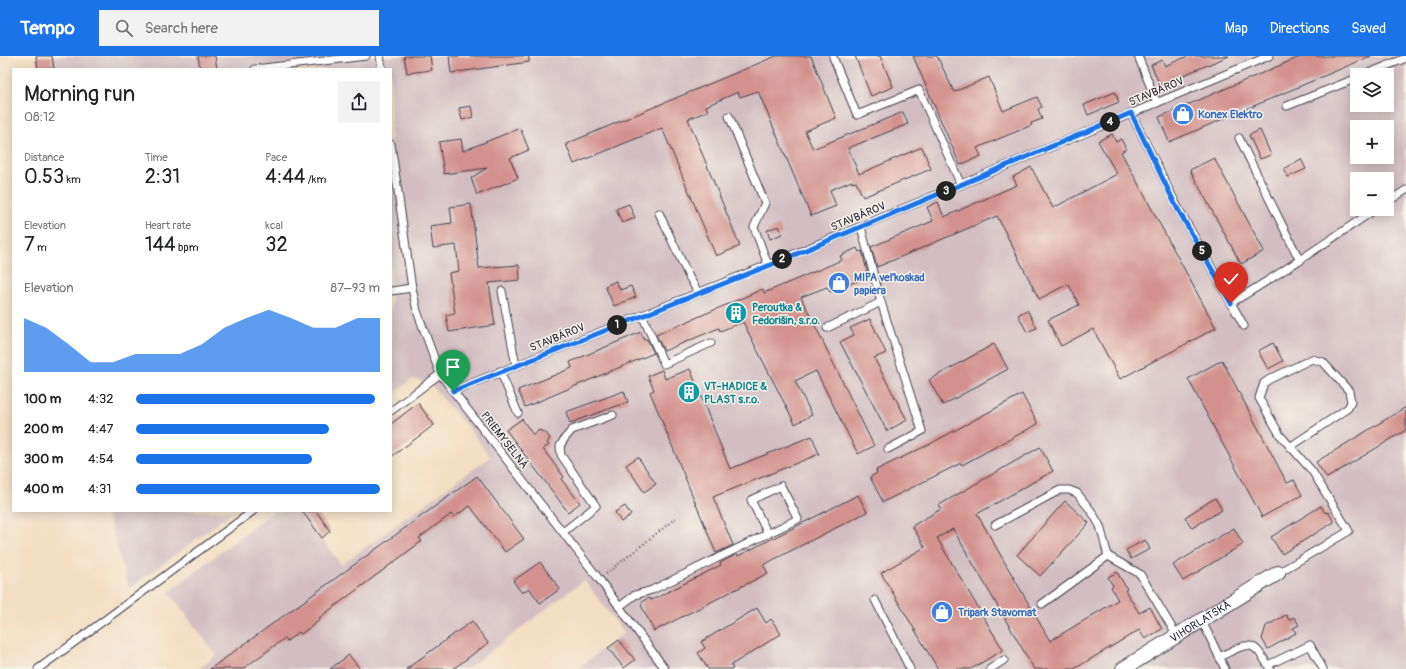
<!DOCTYPE html>
<meta charset="utf-8">
<style>
:root{--surface:#fff;--page:#f2f2f2;--text:#202124;--muted:#757577;--accent:#1a73e8}
body{margin:0;font-family:Pangolin,sans-serif;background:var(--page);color:var(--text);height:100vh;display:flex;flex-direction:column;font-size:15px;white-space:nowrap}
*{box-sizing:border-box;margin:0}
p{font-size:13px;color:var(--muted)}
.icon{flex:none;width:22px;height:22px;fill:none;stroke:currentColor;stroke-width:2;stroke-linecap:round;stroke-linejoin:round}
.map{position:relative;flex:1;overflow:hidden}
.sheet{position:absolute;left:12px;top:12px;width:380px;height:444px;display:flex;flex-direction:column;background:var(--surface);border-radius:0px;box-shadow:0 2px 10px #0003}
.sheet>*{flex:none}
.controls{position:absolute;left:1350px;top:12px;display:grid;gap:8px}
.controls a{display:grid;place-items:center;width:44px;height:44px;border-radius:0px;background:var(--surface);box-shadow:0 2px 10px #0003;font-size:20px}
.pin{position:absolute;display:grid;place-items:center;width:34px;height:34px;color:#fff;margin:-41px -17px;border-radius:50% 50% 50% 0;rotate:-45deg;box-shadow:0 0 4px #0007}
.pin .icon{rotate:45deg}
.km{position:absolute;width:20px;height:20px;margin:-10px;border-radius:50%;background:#222;color:#fff;font-size:11px;line-height:20px;text-align:center}
.round{display:grid;place-items:center;flex:none;width:42px;height:42px;border-radius:0px;background:var(--page)}
.headline{display:flex;align-items:center;justify-content:space-between;height:68px;padding:0 12px}
h1{font-size:22px;font-weight:600;line-height:30px}
.stats{display:grid;grid-template-columns:repeat(3,1fr);gap:6px;height:68px;padding:4px 12px}
.stats div{display:grid;align-content:center}
.stats b{font-size:20px;font-weight:600}
.stats small{font-size:11px;font-weight:400}
.stats p{font-size:11px}
.chart{height:112px;padding:8px 12px}
.chart p{display:flex;justify-content:space-between}
.chart svg{width:100%;height:72px;margin-top:4px;fill:var(--accent);opacity:.7}
ul{padding:0 12px;list-style:none;font-size:13px}
li{display:grid;grid-template-columns:64px 48px 1fr;align-items:center;height:30px}
li i{height:10px;border-radius:5px;background:var(--accent)}
header{display:flex;align-items:center;gap:24px;box-sizing:border-box;height:56px;padding:0 20px;background:var(--accent);color:#fff}
header strong{font-size:19px}
nav{display:flex;gap:22px;margin-inline-start:auto;font-size:14px}
.search{width:280px;height:36px;background:var(--page);display:flex;align-items:center;gap:10px;box-sizing:border-box;padding:0 14px;border-radius:0px;color:var(--muted);font-size:15px}
.map>svg:first-child{display:block}
.industrial{fill:#d2bec2;fill-rule:evenodd}
.building{fill:#d3918e}
.lines{fill:none;stroke-linecap:round;stroke-linejoin:round}
.lane-casing{stroke:#413e4f;stroke-width:9}
.street-casing{stroke:#413e4f;stroke-width:16}
.path{stroke:#413e4f;stroke-width:2;stroke-dasharray:1 3;stroke-linecap:butt}
.lane{stroke:#fff;stroke-width:7}
.street{stroke:#fff;stroke-width:14}
.route-casing{stroke:#fff;stroke-width:8}
.route{stroke:#1a73e8;stroke-width:5}
.labels{text-anchor:middle;stroke-width:3;stroke-linejoin:round;paint-order:stroke}
.street-label{font-size:11px;fill:#22223b;stroke:#f7f3e8}
.shop-label{font-size:11px;font-weight:bold;fill:#366cbe;stroke:#f7f3e8;text-anchor:start}
.culture-label{font-size:11px;font-weight:bold;fill:#0d838f;stroke:#f7f3e8;text-anchor:start}
</style>
<header>
<strong>Tempo</strong>
<div class="search"><svg class="icon" aria-label="search" viewBox="0 0 24 24"><circle cx="10" cy="10" r="6"/><path d="M15 15l6 6"/></svg>Search here</div>
<nav><a>Map</a><a>Directions</a><a>Saved</a></nav>
</header>
<div class="map">
<svg width="1406" height="613" viewBox="0 0 1406 613">
<rect width="100%" height="100%" fill="#f7f3e8"/>
<filter id="ink" filterUnits="userSpaceOnUse"><feTurbulence type="fractalNoise" baseFrequency=".025" numOctaves="2"/><feDisplacementMap in="SourceGraphic" scale="8" xChannelSelector="R" yChannelSelector="G"/><feConvolveMatrix kernelMatrix="1 2 1 2 8 2 1 2 1" color-interpolation-filters="sRGB"/></filter>
<filter id="wash" filterUnits="userSpaceOnUse"><feTurbulence type="fractalNoise" baseFrequency=".012" numOctaves="4" result="noise"/><feDisplacementMap in="SourceGraphic" scale="16" xChannelSelector="R" yChannelSelector="G"/><feGaussianBlur stdDeviation="0.9" result="paint"/><feColorMatrix in="noise" values="0 0 0 0 0 0 0 0 0 0 0 0 0 0 0 0 0 1.4 0 .05"/><feComposite in="paint" operator="in"/></filter>
<g filter="url(#wash)">
<rect width="100%" height="100%" fill="#f2dec1"/>
<g class="industrial">
<path d="M36,0H1406V613H577L624,577L584,524L467,613H199L216,599L169,536L274,455H301L341,509L490,401L471,375L429,327L412,323L391,339V13H38ZM1357,19H1387V49H1357ZM1357,71H1387V101H1357ZM1357,123H1387V153H1357Z"/>
<polygon points="106,455 234,455 129,533"/>
</g>
<g id="blocks">
<g class="building">
<polygon points="36,0 52,0 54,13 38,13"/>
<polygon points="198,0 215,0 217,13 200,13"/>
<polygon points="404,0 430,0 432,14 407,17"/>
<polygon points="449,0 529,0 529,6 451,17"/>
<polygon points="776,0 811,0 836,62 805,75 813,93 903,56 908,68 848,92 859,118 922,91 931,113 863,141 856,126 852,127 852,125 830,134 836,150 811,160 758,35 740,41 738,36 706,50 708,55 688,63 740,190 716,200 662,72 574,108 566,88"/>
<polygon points="855,0 880,0 893,31 871,40"/>
<polygon points="913,0 937,0 954,36 989,21 1003,55 1037,41 1042,51 1038,53 1042,63 1031,67 1032,69 977,92 981,100 960,109"/>
<polygon points="1188,0 1229,0 1160,29 1151,9 1162,4 1165,10"/>
<polygon points="1302,0 1371,0 1169,86 1159,61"/>
<polygon points="1115,36 1119,46 1088,59 1084,49"/>
<polygon points="471,50 473,61 462,64 459,52"/>
<polygon points="520,72 529,94 510,102 518,122 477,139 471,122 487,112 444,118 439,86 461,83 463,95"/>
<polygon points="1260,74 1271,99 1260,103 1249,79"/>
<polygon points="1112,78 1116,86 1121,83 1126,93 1121,96 1216,272 1120,323 1093,273 1061,290 1048,264 1079,249 1073,236 1068,228 1039,243 997,160 877,211 871,191 933,165 927,151 938,146 944,161 1017,129 1013,121 1031,111 1053,152 1117,118 1098,85"/>
<polygon points="1214,102 1264,195 1241,208 1190,114"/>
<polygon points="1301,103 1306,113 1288,121 1284,113"/>
<polygon points="471,148 479,212 519,209 520,224 489,227 495,269 449,276 446,259 455,257 449,217 459,215 456,189 433,192 430,170 452,167 450,151"/>
<polygon points="629,148 635,162 622,167 616,153"/>
<polygon points="779,170 782,178 770,183 767,174"/>
<polygon points="857,192 859,196 862,195 867,215 865,216 867,221 830,236 827,231 801,241 874,390 858,398 816,315 795,325 812,359 795,368 743,266 720,275 719,272 664,295 656,279 763,233 764,237 842,204 840,200"/>
<polygon points="616,225 620,234 631,230 636,241 614,250 605,230"/>
<polygon points="1027,254 1037,272 1027,276 1018,259"/>
<polygon points="870,263 886,297 874,302 907,364 887,375 840,286 854,279 850,272"/>
<polygon points="641,276 644,284 647,283 654,297 525,351 518,334 572,312 570,306"/>
<polygon points="1273,287 1283,305 1268,313 1258,295"/>
<polygon points="994,288 1008,313 943,349 929,324"/>
<polygon points="1222,304 1287,427 1294,424 1302,439 1262,461 1188,323"/>
<polygon points="690,313 730,413 812,380 819,398 713,441 733,489 716,497 650,336 654,334 648,320 662,314 665,323"/>
<polygon points="624,335 628,346 570,367 566,356"/>
<polygon points="1022,338 1038,368 962,409 961,407 883,446 870,421 877,417 876,414 930,388"/>
<polygon points="418,347 434,369 391,401 391,368"/>
<polygon points="1406,351 1406,374 1327,422 1316,406"/>
<polygon points="522,363 533,379 539,374 546,377 550,382 547,387 549,389 543,393 564,421 561,423 580,447 568,456 506,374"/>
<polygon points="1040,391 1053,415 977,458 1050,585 1118,544 1111,531 1113,530 1108,521 1117,516 1127,533 1125,534 1139,557 1150,551 1162,573 1145,583 1139,574 1074,613 1034,613 953,473 937,482 1003,594 971,613 938,613 881,517 925,491 912,470 941,453 939,449"/>
<polygon points="638,401 656,428 644,436 626,409"/>
<polygon points="477,420 524,483 505,496 470,450 454,461 451,458 419,482 422,485 319,562 320,564 301,578 299,576 287,585 285,582 243,613 210,613"/>
<polygon points="858,439 867,456 763,509 768,517 654,575 641,549 643,545 648,542 652,544 721,509 720,507 737,498 738,500"/>
<polygon points="1215,442 1222,454 1192,472 1185,461"/>
<polygon points="1065,445 1089,467 1040,520 1017,499"/>
<polygon points="625,450 631,459 621,466 615,456"/>
<polygon points="1321,450 1325,457 1328,456 1334,466 1282,498 1271,481"/>
<polygon points="302,455 316,455 330,475 322,482"/>
<polygon points="1234,472 1243,488 1183,525 1173,509"/>
<polygon points="1145,484 1150,493 1131,503 1126,494"/>
<polygon points="540,506 560,533 540,547 529,532 522,537 513,525"/>
<polygon points="757,552 766,567 771,563 781,578 731,609 733,613 708,613 698,597 705,592 701,586"/>
<polygon points="1286,559 1289,564 1294,561 1299,569 1293,572 1296,577 1268,593 1262,583 1266,570"/>
<polygon points="472,565 488,587 453,613 406,613"/>
<polygon points="619,584 635,604 624,612 608,592"/>
<polygon points="349,599 360,613 330,613 345,602"/>
</g>
</g>
</g>
<g filter="url(#ink)">
<use href="#blocks" fill-opacity="0" stroke="#413e4f" stroke-width="1"/>
<g class="lines">
<g class="lane-casing">
<g id="lane">
<polyline points="380,0 382,13"/>
<polyline points="1138,0 1157,47"/>
<polyline points="833,1 857,59 919,34 961,129"/>
<polyline points="255,13 366,0"/>
<polyline points="1364,19 1406,2"/>
<polyline points="1287,50 1357,22"/>
<polyline points="1131,57 1177,150 1244,270"/>
<polyline points="729,60 765,147 754,171 768,209"/>
<polyline points="1239,82 1300,205"/>
<polyline points="391,88 412,232 417,255 440,318 599,523 665,613"/>
<polyline points="1387,146 1406,134"/>
<polyline points="659,157 689,221 698,236"/>
<polyline points="861,171 881,246 922,375 888,393"/>
<polyline points="391,235 412,232"/>
<polyline points="502,235 516,310"/>
<path d="M1231,247C1281,218 1328,185 1376,153"/>
<polyline points="642,259 664,308 711,287"/>
<polyline points="827,272 881,246"/>
<polyline points="500,315 518,357"/>
<polyline points="453,335 768,209 1269,0"/>
<polyline points="391,355 440,318"/>
<polyline points="995,469 1060,434 1069,434 1077,437 1092,456 1100,470 1108,500 1140,518 1177,580"/>
<polyline points="563,476 596,450 561,399 560,390 565,382 572,374 613,359"/>
<polyline points="1278,517 1349,475 1312,415 1280,379 1259,342 1264,327 1270,323 1312,303 1323,306 1349,335 1351,346 1348,352 1290,391"/>
<polyline points="875,544 910,613"/>
<polyline points="1042,548 1108,500"/>
<polyline points="619,551 635,539 652,534 798,463 781,430 751,444 768,478"/>
<polyline points="1202,565 1225,613"/>
<path d="M1219,601C1249,587 1252,581 1270,613"/>
<polyline points="1268,609 1310,589 1323,613"/>
<polyline points="38,613 253,455"/>
<polyline points="990,613 1004,604"/>
</g>
</g>
<g class="street-casing">
<g id="street">
<path id="s1" d="M1123,613L1278,517"/>
</g>
</g>
<polyline class="path" points="606,518 677,461"/>
<use href="#lane" class="lane"/>
<use href="#street" class="street"/>
</g>
</g>
<g class="lines" filter="url(#ink)">
<g class="route-casing">
<polyline id="route" points="453,335 768,210 1131,57 1176,150 1231,247"/>
</g>
<use href="#route" class="route"/>
</g>
<defs>
<g id="shop-disc" transform="scale(1.15)"><circle r="9.5" fill="#3f7fe0" stroke="#f7f3e8"/><path d="M-5-2.5h2.3a2.7 3.5 0 0 1 5.4 0H5L5.5 6h-11ZM-1.5-2.5h3a1.5 2.3 0 0 0-3 0Z" fill="#fff"/></g>
<g id="building-disc" transform="scale(1.15)"><circle r="9.5" fill="#0f9aa8" stroke="#f7f3e8"/><path d="M-4-6H4V6H1V3H-1V6H-4ZM-2.5-4.3h1.7v1.8h-1.7ZM.8-4.3h1.7v1.8H.8ZM-2.5-1h1.7V.8h-1.7ZM.8-1h1.7V.8H.8Z" fill="#fff"/></g>
</defs>
<g fill-rule="evenodd">
<use href="#shop-disc" x="1183" y="58"/>
<use href="#shop-disc" x="839" y="227"/>
<use href="#building-disc" x="736" y="257"/>
<use href="#building-disc" x="689" y="336"/>
<use href="#shop-disc" x="942" y="556"/>
</g>
<g class="labels">
<g class="street-label">
<text transform="translate(1156 35) rotate(-23)" y="4">STAVBÁROV</text>
<text transform="translate(858 160) rotate(-23)" y="4">STAVBÁROV</text>
<text transform="translate(557 281) rotate(-22)" y="4">STAVBÁROV</text>
<text transform="translate(505 384) rotate(52)" y="4">PRIEMYSELNÁ</text>
<text dy="4" stroke="none"><textPath href="#s1" startOffset="91">VIHORLATSKÁ</textPath></text>
</g>
<g class="shop-label">
<text x="1198" y="62">Konex Elektro</text>
<text x="854" y="225">MIPA veľkoskad<tspan x="854" dy="13">papiera</tspan></text>
<text x="958" y="560">Tripark Stavomat</text>
</g>
<g class="culture-label">
<text x="752" y="255">Peroutka &amp;<tspan x="752" dy="13">Fedorišin, s.r.o.</tspan></text>
<text x="704" y="334">VT-HADICE &amp;<tspan x="704" dy="13">PLAST s.r.o.</tspan></text>
</g>
</g>
</svg>
<div class="controls">
<a><svg class="icon" aria-label="layers" viewBox="0 0 24 24"><path d="M12 4l9 5-9 5-9-5zM3 14l9 5 9-5"/></svg></a>
<a>+</a>
<a>−</a>
</div>
<div class="pin" style="left:453px;top:335px;background:#1e9e55"><svg class="icon" aria-label="arrive" viewBox="0 0 24 24"><path d="M6 21V4h12l-3 4 3 4H6"/></svg></div>
<div class="pin" style="left:1231px;top:247px;background:#d93025"><svg class="icon" aria-label="check" viewBox="0 0 24 24"><path d="M5 12l5 5 9-10"/></svg></div>
<b class="km" style="left:617px;top:269px">1</b>
<b class="km" style="left:782px;top:203px">2</b>
<b class="km" style="left:946px;top:135px">3</b>
<b class="km" style="left:1110px;top:66px">4</b>
<b class="km" style="left:1202px;top:195px">5</b>
<section class="sheet">
<div class="headline"><div><h1>Morning run</h1><p>08:12</p></div><a class="round"><svg class="icon" aria-label="share" viewBox="0 0 24 24"><path d="M12 15V3M7 8l5-5 5 5M5 13v7h14v-7"/></svg></a></div>
<div class="stats">
<div><p>Distance</p><b>0.53<small> km</small></b></div>
<div><p>Time</p><b>2:31</b></div>
<div><p>Pace</p><b>4:44<small> /km</small></b></div>
</div>
<div class="stats">
<div><p>Elevation</p><b>7<small> m</small></b></div>
<div><p>Heart rate</p><b>144<small> bpm</small></b></div>
<div><p>kcal</p><b>32</b></div>
</div>
<div class="chart"><p><span>Elevation</span>87–93 m</p>
<svg viewBox="0 0 160 44" preserveAspectRatio="none"><path d="M0 44V11L10 17L20 27L30 38L40 38L50 33L60 33L70 33L80 27L90 17L100 11L110 6L120 11L130 17L140 17L150 11L160 11V44z"/></svg>
</div>
<ul>
<li><b>100 m</b>4:32<i style="width:98%"></i></li>
<li><b>200 m</b>4:47<i style="width:79%"></i></li>
<li><b>300 m</b>4:54<i style="width:72%"></i></li>
<li><b>400 m</b>4:31<i style="width:100%"></i></li>
</ul>
</section>
</div>
